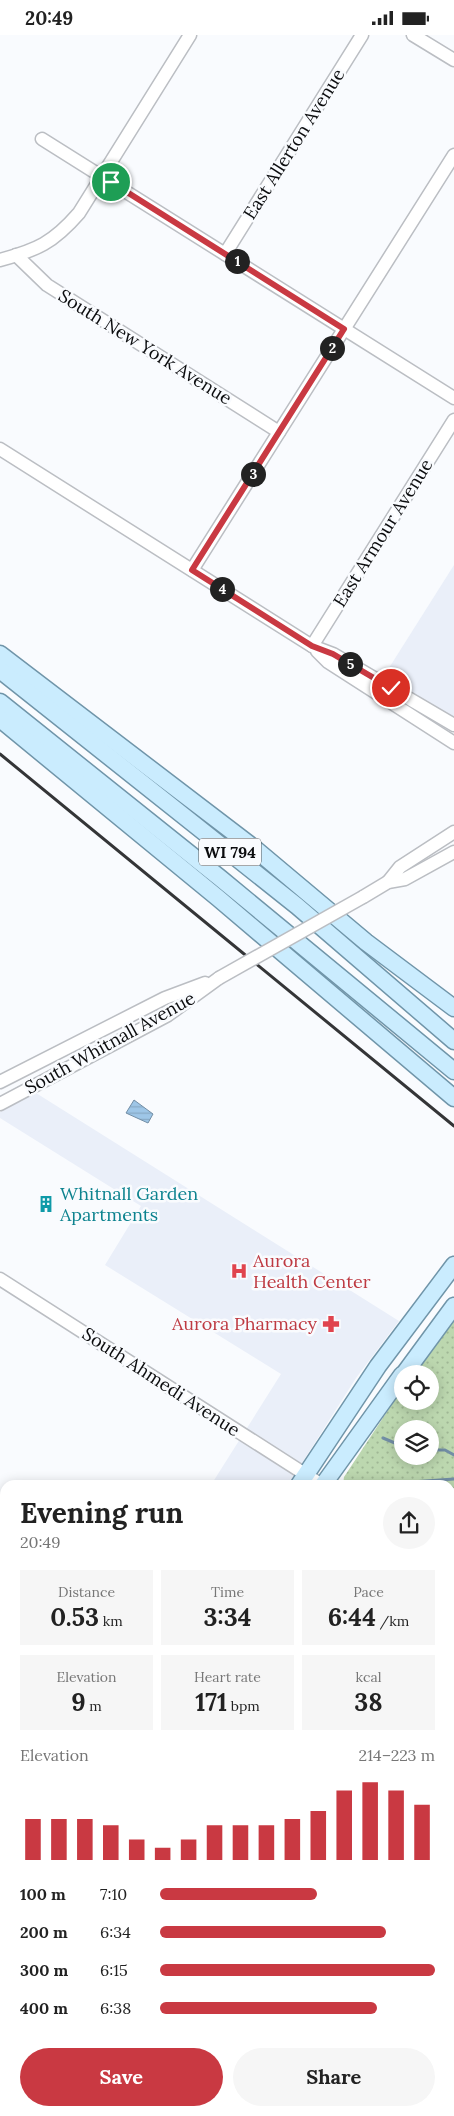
<!DOCTYPE html>
<meta charset="utf-8">
<style>
:root{--surface:#fff;--page:#f6f6f6;--text:#222;--muted:#767676;--accent:#c93942}
body{margin:0;font-family:Lora,serif;background:var(--page);color:var(--text);height:100vh;display:flex;flex-direction:column;font-size:19px;white-space:nowrap}
*{box-sizing:border-box;margin:0}
p{font-size:16px;color:var(--muted)}
.icon{flex:none;width:28px;height:28px;fill:none;stroke:currentColor;stroke-width:2;stroke-linecap:round;stroke-linejoin:round}
.map{position:relative;flex:1;overflow:hidden}
.sheet{position:absolute;left:0px;top:1445px;width:455px;height:636px;display:flex;flex-direction:column;background:var(--surface);border-radius:15px 15px 0 0;box-shadow:0 2px 12px #0003}
.sheet>*{flex:none}
.buttons{position:absolute;left:394px;top:1330px;display:grid;gap:10px}
.buttons a{display:grid;place-items:center;width:45px;height:45px;border-radius:50%;background:var(--surface);box-shadow:0 2px 12px #0003;font-size:25px}
.pin{position:absolute;display:grid;place-items:center;width:42px;height:42px;color:#fff;margin:-21px;border:2px solid #fff;border-radius:50%;box-shadow:0 1px 5px #0007}
.km{position:absolute;width:25px;height:25px;margin:-12px;border-radius:50%;background:#222;color:#fff;font-size:14px;line-height:25px;text-align:center}
.round{display:grid;place-items:center;flex:none;width:52px;height:52px;border-radius:26px;background:var(--page)}
.overview{display:flex;align-items:center;justify-content:space-between;height:85px;padding:0 20px}
h1{font-size:28px;font-weight:700;line-height:38px}
.figures{display:grid;grid-template-columns:repeat(3,1fr);gap:8px;height:85px;padding:5px 20px}
.figures div{display:grid;align-content:center;border-radius:0px;background:var(--page);text-align:center}
.figures b{font-size:25px;font-weight:700}
.figures small{font-size:14px;font-weight:400}
.figures p{font-size:14px}
.chart{height:140px;padding:10px 20px}
.chart p{display:flex;justify-content:space-between}
.chart svg{width:100%;height:90px;margin-top:5px;stroke:var(--accent);stroke-width:6}
.button{display:flex;gap:10px;margin-top:auto;padding:10px 20px}
.button a{flex:1;height:58px;border-radius:30px;background:var(--accent);color:#fff;font-size:20px;font-weight:700;line-height:58px;text-align:center}
.button a+a{background:var(--page);color:var(--text)}
ul{padding:0 20px;list-style:none;font-size:16px}
li{display:grid;grid-template-columns:80px 60px 1fr;align-items:center;height:38px}
li i{height:12px;border-radius:6px;background:var(--accent)}
.status{display:flex;justify-content:space-between;align-items:center;height:35px;padding:0 25px;background:var(--surface);direction:ltr}
.status svg{height:14px;fill:currentColor}
.map>svg:first-child{display:block}
.built{fill:#eaeff9}
.industrial{fill:#fdecee}
.grass{fill:url(#grass-dots);fill-rule:evenodd}
.water{fill:url(#water-rules);stroke:#728ea6}
.lines{fill:none;stroke-linecap:round;stroke-linejoin:round}
.stream{stroke:#728ea6;stroke-width:3}
.taxiway{stroke:#96989a;stroke-width:26}
.runway{stroke:#96989a;stroke-width:68}
.minor-casing{stroke:#bbbec3;stroke-width:15}
.major-casing{stroke:#7095a9;stroke-width:19}
.minor{stroke:#fff;stroke-width:12}
.major{stroke:#caecfe;stroke-width:16}
.rail{stroke:#343537;stroke-width:3}
.minor-bridge-casing{stroke:#bbbec3;stroke-width:15;stroke-linecap:butt}
.minor-bridge{stroke:#fff;stroke-width:12}
.route-casing{stroke:#fff;stroke-width:10}
.route{stroke:#c93942;stroke-width:6}
.labels{text-anchor:middle;stroke-width:5;stroke-linejoin:round;paint-order:stroke}
.shield{fill:#f9fbfe;stroke:#525456;stroke-width:1}
.shield-label{font-size:16px;font-weight:bold;fill:#0b0c0e}
.street-label{font-size:18px;fill:#0b0c0e;stroke:#f9fbfe}
.culture-label{font-size:18px;fill:#0d838f;stroke:#f9fbfe;text-anchor:start}
.health-label{font-size:18px;fill:#be3a42;stroke:#f9fbfe;text-anchor:start}
</style>
<div class="status"><b>20:49</b><svg viewBox="0 0 49 12"><path d="M0 12V9h3v3zM5 12V6h3v6zM10 12V3h3v9zM15 12V0h3v12zM26 1h20v11H26zM47 4h2v5h-2z"/></svg></div>
<div class="map">
<svg width="454" height="2081" viewBox="0 0 454 2081">
<defs>
<pattern id="grass-dots" width="8" height="8" patternUnits="userSpaceOnUse" patternTransform="scale(1.25)"><rect width="8" height="8" fill="#bcd7af"/><path d="M2 2h.1M6 6h.1" fill="none" stroke="#a0b795" stroke-width="1.8" stroke-linecap="round"/></pattern>
<pattern id="water-rules" width="6" height="5" patternUnits="userSpaceOnUse" patternTransform="scale(1.25)"><rect width="6" height="5" fill="#9ec6e7"/><path d="M0 2.5h6" fill="none" stroke="#87a9c5"/></pattern>
</defs>
<rect width="100%" height="100%" fill="#f9fbfe"/>
<g class="built">
<polygon points="454,530 454,683 382,644"/>
<polygon points="36,1058 399,1286 356,1343 288,1450 211,1450 281,1339 105,1230 141,1171 0,1083 0,1077"/>
</g>
<polygon class="industrial" points="0,1579 5,1582 5,1696 0,1704"/>
<g class="grass">
<path d="M454,1286V1453L450,1454V1450H343L344,1442L402,1354V1366H430V1339H414ZM402,1394H430V1421H402Z"/>
<rect x="450" y="1517" width="4" height="111"/>
<polygon points="450,1639 454,1639 454,1921 450,1920"/>
<polygon points="0,1847 5,1850 5,1895 0,1903"/>
<polygon points="5,1988 5,2057 0,2060 0,1996"/>
<polygon points="5,2070 5,2076 112,2076 120,2081 0,2081 0,2073"/>
<polygon points="126,2076 231,2076 228,2081 122,2081"/>
<polygon points="257,2076 396,2076 395,2081 254,2081"/>
</g>
<polygon class="water" points="134,1065 153,1079 148,1088 126,1078"/>
<g class="lines">
<g class="stream">
<polyline points="383,1403 402,1411"/>
<polyline points="430,1415 445,1415 454,1420"/>
<polyline points="369,1450 454,1444"/>
<polyline points="450,1508 454,1507"/>
</g>
<g class="taxiway">
<polyline points="450,1933 454,1934"/>
<polyline points="450,1960 454,1956"/>
<polyline points="241,2081 244,2076"/>
</g>
<g class="runway">
<polyline points="450,1952 454,1935"/>
<polyline points="419,2081 420,2076"/>
</g>
<g class="minor-casing">
<g id="minor">
<polyline points="413,0 454,25"/>
<polyline points="42,104 454,363"/>
<polyline points="225,219 362,0"/>
<polyline points="16,220 47,250 279,397"/>
<path d="M0,225C37,215 53,208 79,178L190,0"/>
<polyline points="0,414 312,611 333,619 454,690"/>
<polyline points="192,535 454,120"/>
<polyline points="312,611 454,385"/>
<polyline points="317,616 328,627 454,708"/>
<polyline points="388,847 400,832 454,797"/>
<polyline points="363,862 388,847 405,844 454,817"/>
<polyline points="0,1047 165,963 205,948"/>
<polyline points="0,1069 168,980 219,943"/>
<polyline points="0,1244 322,1450"/>
<polyline points="0,1485 5,1488"/>
<polyline points="0,1835 5,1839"/>
</g>
</g>
<g class="major-casing">
<g id="major">
<polyline points="0,619 254,813 366,907 454,973"/>
<polyline points="0,635 297,871 454,1006"/>
<polyline points="0,667 220,843 454,1036"/>
<polyline points="0,684 218,863 454,1063"/>
<polyline points="404,1339 454,1271"/>
<polyline points="299,1450 378,1331 454,1230"/>
<polyline points="323,1450 402,1340"/>
<polyline points="0,1925 5,1917"/>
<polyline points="0,1966 5,1958"/>
</g>
</g>
<use href="#minor" class="minor"/>
<use href="#major" class="major"/>
<polyline class="rail" points="0,719 454,1091"/>
<g class="minor-bridge-casing">
<polyline id="minor-bridge" points="219,943 363,862"/>
</g>
<use href="#minor-bridge" class="minor-bridge"/>
</g>
<g class="lines">
<g class="route-casing">
<polyline id="route" points="111,147 344,294 192,535 312,611 333,619 391,653"/>
</g>
<use href="#route" class="route"/>
</g>
<defs>
<g id="building-bare" transform="scale(1.35)"><path d="M-4-6H4V6H1V3H-1V6H-4ZM-2.5-4.3h1.7v1.8h-1.7ZM.8-4.3h1.7v1.8H.8ZM-2.5-1h1.7V.8h-1.7ZM.8-1h1.7V.8H.8Z" fill="#0f9aa8" stroke="#f9fbfe" stroke-width="2.5" paint-order="stroke"/></g>
<g id="hospital-bare" transform="scale(1.35)"><path d="M-5-5h3v3.5h4V-5h3V5h-3V1.5h-4V5h-3Z" fill="#e0444e" stroke="#f9fbfe" stroke-width="2.5" paint-order="stroke"/></g>
<g id="pharmacy-bare" transform="scale(1.35)"><path d="M-2-6h4v4h4v4h-4v4h-4v-4h-4v-4h4Z" fill="#e0444e" stroke="#f9fbfe" stroke-width="2.5" paint-order="stroke"/></g>
</defs>
<g fill-rule="evenodd">
<use href="#building-bare" x="46" y="1169"/>
<use href="#hospital-bare" x="239" y="1236"/>
<use href="#pharmacy-bare" x="331" y="1289"/>
</g>
<g class="labels">
<rect class="shield" x="199" y="803.5" width="62" height="27" rx="4"/>
<g class="shield-label">
<text x="230" y="823">WI 794</text>
</g>
<g class="street-label">
<text transform="translate(294 109) rotate(-58)" y="6">East Allerton Avenue</text>
<text transform="translate(145 312) rotate(32)" y="6">South New York Avenue</text>
<text transform="translate(383 498) rotate(-58)" y="6">East Armour Avenue</text>
<text transform="translate(110 1008) rotate(-29)" y="6">South Whitnall Avenue</text>
<text transform="translate(161 1347) rotate(33)" y="6">South Ahmedi Avenue</text>
</g>
<g class="culture-label">
<text x="60" y="1165">Whitnall Garden<tspan x="60" dy="21">Apartments</tspan></text>
</g>
<g class="health-label">
<text x="253" y="1232">Aurora<tspan x="253" dy="21">Health Center</tspan></text>
<text x="317" y="1295" text-anchor="end">Aurora Pharmacy</text>
</g>
</g>
</svg>
<div class="buttons">
<a><svg class="icon" aria-label="locate" viewBox="0 0 24 24"><circle cx="12" cy="12" r="6"/><path d="M12 2v4M12 18v4M2 12h4M18 12h4"/></svg></a>
<a><svg class="icon" aria-label="layers" viewBox="0 0 24 24"><path d="M12 4l9 5-9 5-9-5zM3 14l9 5 9-5"/></svg></a>
</div>
<div class="pin" style="left:111px;top:147px;background:#1e9e55"><svg class="icon" aria-label="arrive" viewBox="0 0 24 24"><path d="M6 21V4h12l-3 4 3 4H6"/></svg></div>
<div class="pin" style="left:391px;top:653px;background:#d93025"><svg class="icon" aria-label="check" viewBox="0 0 24 24"><path d="M5 12l5 5 9-10"/></svg></div>
<b class="km" style="left:237px;top:226px">1</b>
<b class="km" style="left:332px;top:313px">2</b>
<b class="km" style="left:253px;top:439px">3</b>
<b class="km" style="left:222px;top:554px">4</b>
<b class="km" style="left:350px;top:629px">5</b>
<section class="sheet">
<div class="overview"><div><h1>Evening run</h1><p>20:49</p></div><a class="round"><svg class="icon" aria-label="share" viewBox="0 0 24 24"><path d="M12 15V3M7 8l5-5 5 5M5 13v7h14v-7"/></svg></a></div>
<div class="figures">
<div><p>Distance</p><b>0.53<small> km</small></b></div>
<div><p>Time</p><b>3:34</b></div>
<div><p>Pace</p><b>6:44<small> /km</small></b></div>
</div>
<div class="figures">
<div><p>Elevation</p><b>9<small> m</small></b></div>
<div><p>Heart rate</p><b>171<small> bpm</small></b></div>
<div><p>kcal</p><b>38</b></div>
</div>
<div class="chart"><p><span>Elevation</span>214–223 m</p>
<svg viewBox="0 0 160 44" preserveAspectRatio="none"><path d="M5 44V24M15 44V24M25 44V24M35 44V27M45 44V34M55 44V38M65 44V34M75 44V27M85 44V27M95 44V27M105 44V24M115 44V20M125 44V10M135 44V6M145 44V10M155 44V17"/></svg>
</div>
<ul>
<li><b>100 m</b>7:10<i style="width:57%"></i></li>
<li><b>200 m</b>6:34<i style="width:82%"></i></li>
<li><b>300 m</b>6:15<i style="width:100%"></i></li>
<li><b>400 m</b>6:38<i style="width:79%"></i></li>
</ul>
<div class="button"><a>Save</a><a>Share</a></div>
</section>
</div>
